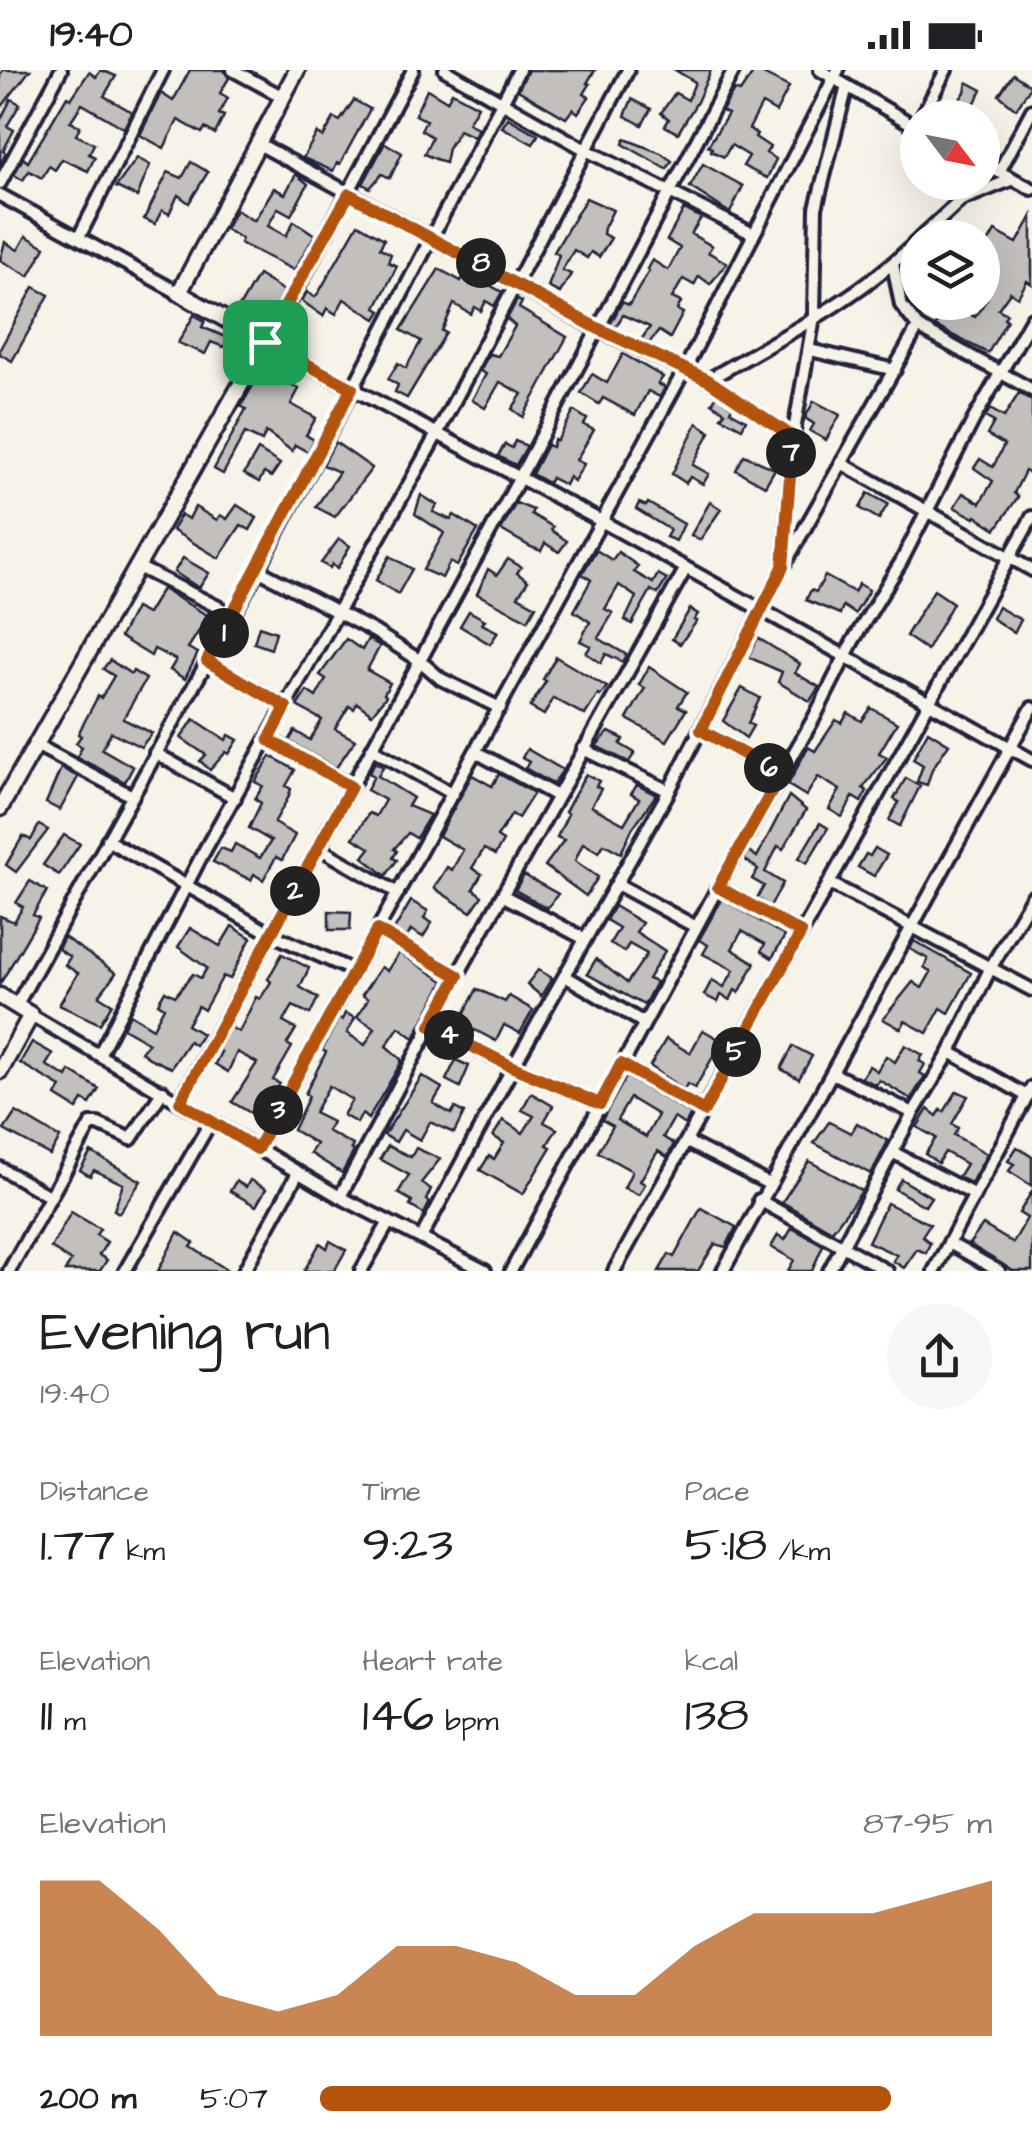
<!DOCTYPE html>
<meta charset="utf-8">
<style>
:root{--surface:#fff;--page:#f6f6f6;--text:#202124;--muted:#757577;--accent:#b45309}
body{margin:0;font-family:"Architects Daughter",sans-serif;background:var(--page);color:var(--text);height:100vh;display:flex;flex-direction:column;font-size:38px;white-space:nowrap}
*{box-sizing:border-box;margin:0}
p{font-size:32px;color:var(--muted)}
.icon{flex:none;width:55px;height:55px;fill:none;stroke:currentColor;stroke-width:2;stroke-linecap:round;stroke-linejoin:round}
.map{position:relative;height:1201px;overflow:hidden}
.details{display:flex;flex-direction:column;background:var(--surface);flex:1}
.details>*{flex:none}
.needle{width:65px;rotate:122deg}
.tools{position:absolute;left:900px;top:30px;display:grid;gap:20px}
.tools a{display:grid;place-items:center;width:100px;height:100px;border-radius:50%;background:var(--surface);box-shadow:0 10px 40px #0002;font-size:50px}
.pin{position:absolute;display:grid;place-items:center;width:85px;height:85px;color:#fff;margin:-42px;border-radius:20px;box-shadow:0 5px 15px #0006}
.km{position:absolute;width:50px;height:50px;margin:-25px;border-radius:50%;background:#222;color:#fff;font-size:28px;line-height:50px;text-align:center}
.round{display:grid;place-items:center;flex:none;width:105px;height:105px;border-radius:52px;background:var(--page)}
.head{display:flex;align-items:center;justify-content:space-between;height:170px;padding:0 40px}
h1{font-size:55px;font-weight:600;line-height:75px}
.stats{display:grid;grid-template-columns:repeat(3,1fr);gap:15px;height:170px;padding:10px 40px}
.stats div{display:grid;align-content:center}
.stats b{font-size:50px;font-weight:600}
.stats small{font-size:28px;font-weight:400}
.stats p{font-size:28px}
.chart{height:280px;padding:20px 40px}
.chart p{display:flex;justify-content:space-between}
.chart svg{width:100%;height:180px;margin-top:10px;fill:var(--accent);opacity:.7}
ul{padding:0 40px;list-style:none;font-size:32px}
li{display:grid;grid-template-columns:160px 120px 1fr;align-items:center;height:75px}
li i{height:25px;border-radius:12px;background:var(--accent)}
.status{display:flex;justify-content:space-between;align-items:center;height:70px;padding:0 50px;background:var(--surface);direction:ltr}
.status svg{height:28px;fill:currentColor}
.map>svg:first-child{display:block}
.building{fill:#c2bfbd;stroke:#22223b;stroke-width:2.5;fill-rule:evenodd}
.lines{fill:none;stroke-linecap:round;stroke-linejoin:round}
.street-casing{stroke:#22223b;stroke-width:18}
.secondary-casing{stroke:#22223b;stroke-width:21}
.street{stroke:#f7f3e8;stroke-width:10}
.secondary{stroke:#f7f3e8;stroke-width:14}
.route-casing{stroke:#fff;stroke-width:20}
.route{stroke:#b45309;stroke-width:12}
</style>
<div class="status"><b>19:40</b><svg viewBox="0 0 49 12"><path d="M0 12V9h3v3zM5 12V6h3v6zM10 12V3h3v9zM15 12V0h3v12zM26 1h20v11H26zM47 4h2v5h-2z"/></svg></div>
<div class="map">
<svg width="1032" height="1201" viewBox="0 0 1032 1201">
<rect width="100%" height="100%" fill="#f7f3e8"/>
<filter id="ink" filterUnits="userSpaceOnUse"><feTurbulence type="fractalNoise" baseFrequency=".01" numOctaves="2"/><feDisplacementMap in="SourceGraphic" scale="20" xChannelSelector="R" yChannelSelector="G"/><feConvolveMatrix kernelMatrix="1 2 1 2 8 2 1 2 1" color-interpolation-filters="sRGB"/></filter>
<g filter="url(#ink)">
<g class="building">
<polygon points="3,0 30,0 0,39 0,5"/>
<polygon points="101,0 116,6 104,26 132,42 124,58 82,34 70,52 80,56 76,65 94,74 89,84 95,87 88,101 62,89 55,100 49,96 42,108 29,101 23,110 14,105 23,88 28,92 67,26 71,29 89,2 96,7"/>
<polygon points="190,0 224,0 229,8 220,23 228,28 219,44 224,46 215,64 205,58 202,63 178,50 164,78 140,65 161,23 173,31"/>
<polygon points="528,0 595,0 587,13 590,14 584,24 589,27 578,43 573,39 566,48 518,20"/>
<polygon points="675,0 711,0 697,32 678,63 665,56 669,49 661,43 675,23 688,30 695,12"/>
<polygon points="755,0 789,17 776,42 762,34 749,59 757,64 755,67 770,77 766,83 776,89 767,108 743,96 749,86 731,75 724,87 711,81 712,78 708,76 728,44 722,41 734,20 740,22"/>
<polygon points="1013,4 1031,16 1016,39 999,25"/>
<polygon points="967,12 982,20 966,48 956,48 960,39 955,36 965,22"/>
<polygon points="427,19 447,31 452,22 478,36 468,53 478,58 474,67 459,60 448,78 445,93 424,84 432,67 421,60 426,50 415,45"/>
<polygon points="11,29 20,34 7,56 14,60 3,81 6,83 0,95 0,51"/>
<polygon points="632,29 651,39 642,55 625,46"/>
<polygon points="354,30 370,39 340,94 337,93 333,101 303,88 317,63 323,67 334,48 340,51"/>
<polygon points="508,48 538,65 533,74 502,57"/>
<polygon points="625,69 661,83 672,91 667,99 623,74"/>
<polygon points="385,73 402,83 390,108 382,104 370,118 363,114"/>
<polygon points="137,88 150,95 137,127 116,117"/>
<polygon points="191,92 208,102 189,133 178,125 169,144 162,140 155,154 144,149 168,102 182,108"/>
<polygon points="703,94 743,116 730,143 690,117"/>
<polygon points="296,104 308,114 291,145 278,138 268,156 286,166 294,151 315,165 294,200 240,173 242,169 225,159 236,140 254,151 274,118 285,124"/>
<polygon points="586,128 613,140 604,158 603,164 611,168 599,187 591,182 587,188 574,180 562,200 571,204 560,223 548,217 559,185 554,182"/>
<polygon points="684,139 701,148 691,164 712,176 708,182 727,193 710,214 699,206 694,215 683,209 672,228 681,232 677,240 683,243 670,268 659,261 649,273 641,270 650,257 623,245 615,258 610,255 622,232 629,235 649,201 647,199 652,190 668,200 680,178 667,170"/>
<polygon points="1032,146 1032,214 1027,211 1018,227 1010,222 998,239 1007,244 1004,248 1007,250 988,283 935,256 950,232 975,247 987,229 982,226 982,201 990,188 982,184 995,161 1017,173"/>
<polygon points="358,154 384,169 380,178 391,184 388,192 397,196 376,238 381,241 376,249 344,229 336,244 327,238 323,246 302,231 307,222 315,227 319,222"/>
<polygon points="26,166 45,177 29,206 0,190 5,172 18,180"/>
<polygon points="439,199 461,211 466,202 502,222 494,236 486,231 481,241 475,237 471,244 454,234 442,261 446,263 407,328 395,322 398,315 388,309 398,293 406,298 421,271 401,260"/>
<polygon points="258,205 284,221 265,255 238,239"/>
<polygon points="34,217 49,225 12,291 0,284 0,279"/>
<polygon points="517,230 522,232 519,238 567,267 523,347 512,339 522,324 500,312 485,338 472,330 486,304 480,301 489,284 498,286 515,256 507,249"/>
<polygon points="194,245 205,251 202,257 228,268 224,277 211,272 205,284 178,273"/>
<polygon points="623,284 663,307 658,314 665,317 660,327 648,321 635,345 603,328 599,334 581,323 592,304 607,313"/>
<polygon points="263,298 299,319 291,334 316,348 306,365 314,370 308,382 295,375 292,381 266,362 262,371 245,363 223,404 214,399 246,339 241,336"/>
<polygon points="1019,323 1032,331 1032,405 1025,401 1014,423 1018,427 996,459 976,446 975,448 954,437 963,423 980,433 993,411 974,398 980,389 993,397 1004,375 987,365 994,352 985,347 990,339 1004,347"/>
<polygon points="717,326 732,337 730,341 746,350 742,358 721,347 725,342 712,333"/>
<polygon points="814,331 840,345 826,370 810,361 814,354 805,348"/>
<polygon points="574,341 587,349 584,355 594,360 576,390 584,394 574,411 569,407 565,415 551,408 548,413 532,404 547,375 552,377 554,370 557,371"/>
<polygon points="697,353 710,362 693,395 709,404 703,414 690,407 686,413 672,404"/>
<polygon points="515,371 527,376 516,395 498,386 505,374 512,378"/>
<polygon points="335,372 372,398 335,447 316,437 339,402 323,395"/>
<polygon points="258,380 280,394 271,407 264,403 259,412 244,404"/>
<polygon points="744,385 775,399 765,416 736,400"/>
<polygon points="868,423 888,434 879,449 860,438"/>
<polygon points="421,425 437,435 433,442 451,450 454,445 478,460 457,496 450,492 442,508 423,500 444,463 415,444"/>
<polygon points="710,432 721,439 700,470 691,465"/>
<polygon points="516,433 533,440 531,444 553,457 551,460 567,471 559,482 545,473 541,481 531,477 501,460"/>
<polygon points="639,433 646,436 648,433 684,454 676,471 666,467 670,460 636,439"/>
<polygon points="237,435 257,448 250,460 241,455 219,488 172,460 181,445 189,449 195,437 217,450 220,445 227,449"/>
<polygon points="339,469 350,476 337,499 332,494 330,498 321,493"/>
<polygon points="596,480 612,490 618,482 638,496 634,502 653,513 658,504 667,509 658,524 651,520 632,554 625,550 636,527 619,515 605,539 613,543 598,568 627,585 623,592 606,584 601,593 586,583 591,576 580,571 590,552 574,541 591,510 582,504"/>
<polygon points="390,486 412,499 398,524 376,510"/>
<polygon points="183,488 209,503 199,518 174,502"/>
<polygon points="508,489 521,497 517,503 528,511 518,526 536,536 528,550 477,524 488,499 497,505"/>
<polygon points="825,506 854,522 859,514 869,520 855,544 843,536 840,544 806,530 811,520 816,522"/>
<polygon points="162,519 207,545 209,542 221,548 215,559 204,553 188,578 198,583 185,609 170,600 176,590 154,579 151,586 120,567 135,538 147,544"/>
<polygon points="934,520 953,533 927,580 906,566"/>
<polygon points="998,537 1021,550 1014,563 992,548"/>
<polygon points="690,539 698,544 694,550 697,551 680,574 672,569"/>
<polygon points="469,541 485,550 482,554 498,562 490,574 460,556"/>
<polygon points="259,556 276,562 271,579 254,573"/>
<polygon points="758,568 800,594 795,603 819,617 810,631 778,612 782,602 748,587"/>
<polygon points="346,569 362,580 368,569 380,576 367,600 390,613 384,624 386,626 372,644 357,633 354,639 349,636 335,659 355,670 336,698 289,671 295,661 310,670 322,650 297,636 307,621 316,627 326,609 320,605"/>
<polygon points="556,587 607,617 600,626 598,624 585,645 553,628 544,645 530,637 546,611 543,609"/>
<polygon points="110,590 131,604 133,601 146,609 123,649 152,663 141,677 111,662 102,679 133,697 125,712 77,687 82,677 76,673 81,666 78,664 98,626 101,628 114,606 103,599"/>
<polygon points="649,597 687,622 678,636 686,640 667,671 627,649 645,618 639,615"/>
<polygon points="742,618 760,628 748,653 753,656 746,668 723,651"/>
<polygon points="871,638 897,653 879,683 887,687 863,718 867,721 861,732 853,727 842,747 829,739 840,720 818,707 806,726 788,715 808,677 815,681 836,650 842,653 848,643 862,651"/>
<polygon points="194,649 226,670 229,665 238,670 229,684 226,682 210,700 200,691 206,685 181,668"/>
<polygon points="928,661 949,674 932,699 927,715 917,712 923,695 913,689"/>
<polygon points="609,662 624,669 620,674 635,683 629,692 596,676"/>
<polygon points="527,679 563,700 553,714 525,698 529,692 522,688"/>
<polygon points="271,686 295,700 286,716 291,719 288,728 274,753 295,765 282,790 276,787 263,810 254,804 251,810 213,792 221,778 231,782 235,774 260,788 271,771 249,758 261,733 255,729 263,716 255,712"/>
<polygon points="375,692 383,697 378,706 413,728 408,736 430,745 416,768 408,763 394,779 397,781 393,788 397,790 386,806 363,787 370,778 353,768 369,743 376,746 385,730 367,720 374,706 369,703"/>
<polygon points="61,698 78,707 60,740 46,733"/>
<polygon points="499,704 534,723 518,748 512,744 497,767 503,771 495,785 484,779 472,798 482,804 473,819 482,826 471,842 434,818 447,797 452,800 463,780 439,766 472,705 492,716"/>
<polygon points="586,704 599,711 596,716 601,719 591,736 624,754 639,729 631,724 637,715 656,725 632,759 621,783 604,774 599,782 583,773 575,791 598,807 586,826 545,796 564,770 557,767 568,744 565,742"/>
<polygon points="906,708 920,716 900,756 889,750 899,732 894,729"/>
<polygon points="789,726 806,740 783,779 778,776 765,802 783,813 770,836 757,828 764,816 752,809 758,799 744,789 749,781 757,787"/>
<polygon points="820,753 828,758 807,793 799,788"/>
<polygon points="39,755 48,760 16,802 6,795 23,766 31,770"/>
<polygon points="64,765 80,774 59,805 43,795"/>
<polygon points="875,778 887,785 874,806 858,797 866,784 870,786"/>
<polygon points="524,805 558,824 547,838 515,820"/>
<polygon points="30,811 47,821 33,845 39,848 0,914 0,846 14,852 23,837 16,833"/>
<polygon points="722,829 785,866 772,888 761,881 765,874 742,861 732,879 755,893 739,923 735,920 730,930 721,925 718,932 704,925 712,910 724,917 734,900 703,884 708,875 699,870"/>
<polygon points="411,831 428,841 424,848 432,853 423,867 411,860 407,867 394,860"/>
<polygon points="614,836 642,853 636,862 665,881 648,909 656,912 644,935 587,904 596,889 627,913 647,884 629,874 624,882 610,873 619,858 606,850"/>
<polygon points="329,841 351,842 350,860 329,860"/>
<polygon points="232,856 251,868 230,909 223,906 204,940 198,936 187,955 202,964 195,975 189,971 171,998 149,988 141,982 149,973 123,958 130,944 153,958 164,937 158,933 165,921 175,926 193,904 201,908 207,898 178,877 190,858 220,876"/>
<polygon points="64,867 116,903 99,926 112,934 100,954 59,935 78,903 65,895 70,887 58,879"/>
<polygon points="914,871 971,903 949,943 941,938 927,963 905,951 901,959 883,949 913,912 922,918 931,902 924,897 928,889 910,879"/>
<polygon points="399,883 444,911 414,968 399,957 386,976 401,989 401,993 368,1049 362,1044 357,1053 343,1045 352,1030 329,1016 314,1043 332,1052 327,1061 353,1075 351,1079 354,1081 342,1103 310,1083 316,1074 293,1060 309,1026 305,1024 326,982 322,980 339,948 342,950 345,943 355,948 347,963 365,975 375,958 357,947 368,929 362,925 381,897 387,901"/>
<polygon points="282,884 309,898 300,917 318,928 310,944 293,936 283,952 296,959 287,974 292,977 273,1010 280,1014 261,1049 232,1032 257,993 237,982 228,1002 215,994 221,982 218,980 230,957 239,962 256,927 260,929 271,912 268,909"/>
<polygon points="538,900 552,908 541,926 527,914"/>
<polygon points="477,919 505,932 509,926 533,940 520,963 504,955 496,971 475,960 472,964 459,954"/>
<polygon points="703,960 722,971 695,1018 687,1014 684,1020 650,996 666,969 690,983"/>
<polygon points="32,972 53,984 46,995 67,1007 70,1001 99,1019 90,1034 83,1030 77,1039 56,1026 61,1017 20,993"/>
<polygon points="905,975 923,985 919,991 925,994 920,1003 925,1006 911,1029 879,1010 876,1015 861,1008 869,996 877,1001 886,986 895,992"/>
<polygon points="793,976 812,986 799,1009 781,999"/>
<polygon points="456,990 469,996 460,1017 446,1010"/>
<polygon points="422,1006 442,1018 433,1033 451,1044 455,1038 464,1043 454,1063 430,1052 420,1070 403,1060 396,1072 384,1065"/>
<path d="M626,1007L691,1044L685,1055L674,1048L663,1067L674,1074L667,1087L658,1081L640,1111L645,1114L639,1125L624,1118L632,1101L598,1082L613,1056L602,1050ZM630,1028L658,1045L646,1067L617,1050Z"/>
<polygon points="957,1021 968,1026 952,1054 958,1058 954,1065 987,1084 971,1113 958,1107 966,1094 945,1082 938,1093 925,1084 936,1068 917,1057 928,1039 937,1046 941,1040 944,1042"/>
<polygon points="531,1023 553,1036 544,1052 557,1059 547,1075 551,1077 523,1124 480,1100 489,1086 494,1089 504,1073 493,1066 503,1050 523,1063 534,1046 522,1040"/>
<polygon points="16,1042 60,1068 50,1085 4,1060"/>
<polygon points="829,1052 851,1063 857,1053 888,1071 871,1104 814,1073"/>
<polygon points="388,1076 411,1087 416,1078 440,1089 421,1113 431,1119 426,1130 430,1132 424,1144 410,1136 412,1131 398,1123 409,1105 380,1089"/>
<polygon points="1017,1077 1032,1087 1032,1116 1009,1101 1014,1094 1008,1091"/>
<polygon points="91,1082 141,1111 119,1143 114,1140 123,1114 94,1100 90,1106 80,1100"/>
<polygon points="809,1091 862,1121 832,1161 782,1132"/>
<polygon points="901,1109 931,1127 925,1136 895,1119"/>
<polygon points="250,1110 266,1119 256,1136 230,1121 236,1111 246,1117"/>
<polygon points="1032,1121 1032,1201 1013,1201 969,1174 983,1155 1013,1173 1027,1148 1019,1143"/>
<polygon points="887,1133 930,1154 922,1166 930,1173 926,1183 917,1179 904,1198 893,1191 897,1185 868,1172"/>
<polygon points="701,1138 736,1157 726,1177 715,1174 698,1201 659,1201 669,1184 674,1187"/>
<polygon points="71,1142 100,1159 96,1165 107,1172 99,1185 107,1190 100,1201 65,1201 71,1191 51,1178"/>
<polygon points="792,1158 823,1175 812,1201 788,1201 794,1190 771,1177 778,1165 785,1170"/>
<polygon points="178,1162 194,1173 191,1177 229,1201 158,1201"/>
<polygon points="330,1171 346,1180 334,1201 304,1201 320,1173 327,1178"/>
</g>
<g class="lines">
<g class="street-casing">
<g id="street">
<polyline points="233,0 283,27"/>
<polyline points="413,0 293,227 265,272 603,452 1032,690"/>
<polyline points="445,0 586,80 753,164"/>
<polyline points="820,0 918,58"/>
<polyline points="921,48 946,0"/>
<path d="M259,74L597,259L708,310C779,268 859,229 918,170"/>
<polyline points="982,93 1032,119"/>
<polyline points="999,102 1032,40"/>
<polyline points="0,113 61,0"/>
<polyline points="0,125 179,223"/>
<polyline points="79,167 163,0"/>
<polyline points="920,168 961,130 1013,109"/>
<polyline points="893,194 901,235 918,257 1032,320"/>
<polyline points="810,280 895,300"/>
<polyline points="708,310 793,367"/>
<polyline points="841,393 1032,500"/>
<polyline points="136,496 234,545"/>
<polyline points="783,496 793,367 814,247 816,138 847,16"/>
<polyline points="258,500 375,562 419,590 441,609 500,638"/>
<polyline points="207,591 286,637"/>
<polyline points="701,660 781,705"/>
<polyline points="269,669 351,717"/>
<polyline points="36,675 132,726"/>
<polyline points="372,679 453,724"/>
<polyline points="583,679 669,721"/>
<polyline points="476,682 557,726"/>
<polyline points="155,683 235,728"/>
<polyline points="107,770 271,864 354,901"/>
<polyline points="319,778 398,823"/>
<polyline points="829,813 1032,920"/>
<polyline points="617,814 696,857"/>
<polyline points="718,817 801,863"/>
<polyline points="504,826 585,869"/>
<polyline points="377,860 457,906"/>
<polyline points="565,906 644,953"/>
<polyline points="16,936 258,500 519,0"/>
<polyline points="31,945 340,1127 485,1201"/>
<polyline points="431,956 513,997 600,1034"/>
<polyline points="950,982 1027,1026"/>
<polyline points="100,983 202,785 437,364 628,0"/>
<polyline points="621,994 704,1041"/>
<polyline points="832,1003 913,1043"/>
<polyline points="180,1031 519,409 734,0"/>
<polyline points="687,1072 769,1114"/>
<polyline points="257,1079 685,299 838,0"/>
<polyline points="892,1082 973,1124"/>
<polyline points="0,1098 49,1126"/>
<polyline points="340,1127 457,906 686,498"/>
<polyline points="759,1130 887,1201"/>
<polyline points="421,1168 513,997 669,721 783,497 918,257"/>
<polyline points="949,1173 999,1201"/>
<polyline points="9,1201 91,1054 98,1054 131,1069 163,1021"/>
<polyline points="125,1201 211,1051"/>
<polyline points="244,1201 298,1103"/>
<polyline points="361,1201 389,1152"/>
<polyline points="511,1201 718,817 814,648 853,571 901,492 974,349 1032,248"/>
<polyline points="614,1201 1032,447"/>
<polyline points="723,1201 1032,638"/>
<polyline points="829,1201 913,1043 950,982 991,897 1032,827"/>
<polyline points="934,1201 1032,1017"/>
</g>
</g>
<g class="secondary-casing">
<g id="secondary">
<polyline points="0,738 265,272 179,223 297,0"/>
<polyline points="0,926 31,945 0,1001"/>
</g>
</g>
<use href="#street" class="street"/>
<use href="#secondary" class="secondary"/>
</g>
</g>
<g class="lines" filter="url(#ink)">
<g class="route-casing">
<polygon id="route" points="349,124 597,258 708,310 793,367 783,497 701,660 781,705 718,817 801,863 704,1041 621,994 600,1034 513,997 431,956 458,906 377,860 257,1079 180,1032 351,717 269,670 286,637 207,591 352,318 265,272"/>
</g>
<use href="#route" class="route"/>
</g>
</svg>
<div class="tools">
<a><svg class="needle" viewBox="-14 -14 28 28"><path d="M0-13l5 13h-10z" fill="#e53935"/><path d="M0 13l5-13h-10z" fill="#757577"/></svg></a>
<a><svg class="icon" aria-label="layers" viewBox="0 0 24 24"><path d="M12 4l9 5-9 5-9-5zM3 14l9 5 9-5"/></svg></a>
</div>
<div class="pin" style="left:265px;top:272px;background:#1e9e55"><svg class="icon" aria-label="arrive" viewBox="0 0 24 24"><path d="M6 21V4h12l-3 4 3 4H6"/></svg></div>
<b class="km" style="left:224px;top:563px">1</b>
<b class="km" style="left:295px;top:821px">2</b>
<b class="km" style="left:278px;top:1040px">3</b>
<b class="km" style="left:449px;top:965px">4</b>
<b class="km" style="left:736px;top:982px">5</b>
<b class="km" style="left:769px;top:698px">6</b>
<b class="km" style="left:791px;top:383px">7</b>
<b class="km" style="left:481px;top:193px">8</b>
</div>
<section class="details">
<div class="head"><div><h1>Evening run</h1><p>19:40</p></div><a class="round"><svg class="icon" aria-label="share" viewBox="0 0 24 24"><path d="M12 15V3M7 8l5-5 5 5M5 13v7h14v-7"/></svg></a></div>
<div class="stats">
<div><p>Distance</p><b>1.77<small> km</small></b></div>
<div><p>Time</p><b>9:23</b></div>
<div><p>Pace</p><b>5:18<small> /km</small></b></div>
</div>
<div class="stats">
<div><p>Elevation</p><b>11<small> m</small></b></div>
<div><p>Heart rate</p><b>146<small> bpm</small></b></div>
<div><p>kcal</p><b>138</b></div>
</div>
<div class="chart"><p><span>Elevation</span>87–95 m</p>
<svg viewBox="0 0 160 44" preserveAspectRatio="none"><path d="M0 44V6L10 6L20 18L30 34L40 38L50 34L60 22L70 22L80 26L90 34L100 34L110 22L120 14L130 14L140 14L150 10L160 6V44z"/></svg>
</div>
<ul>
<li><b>200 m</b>5:07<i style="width:85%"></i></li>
</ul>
</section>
